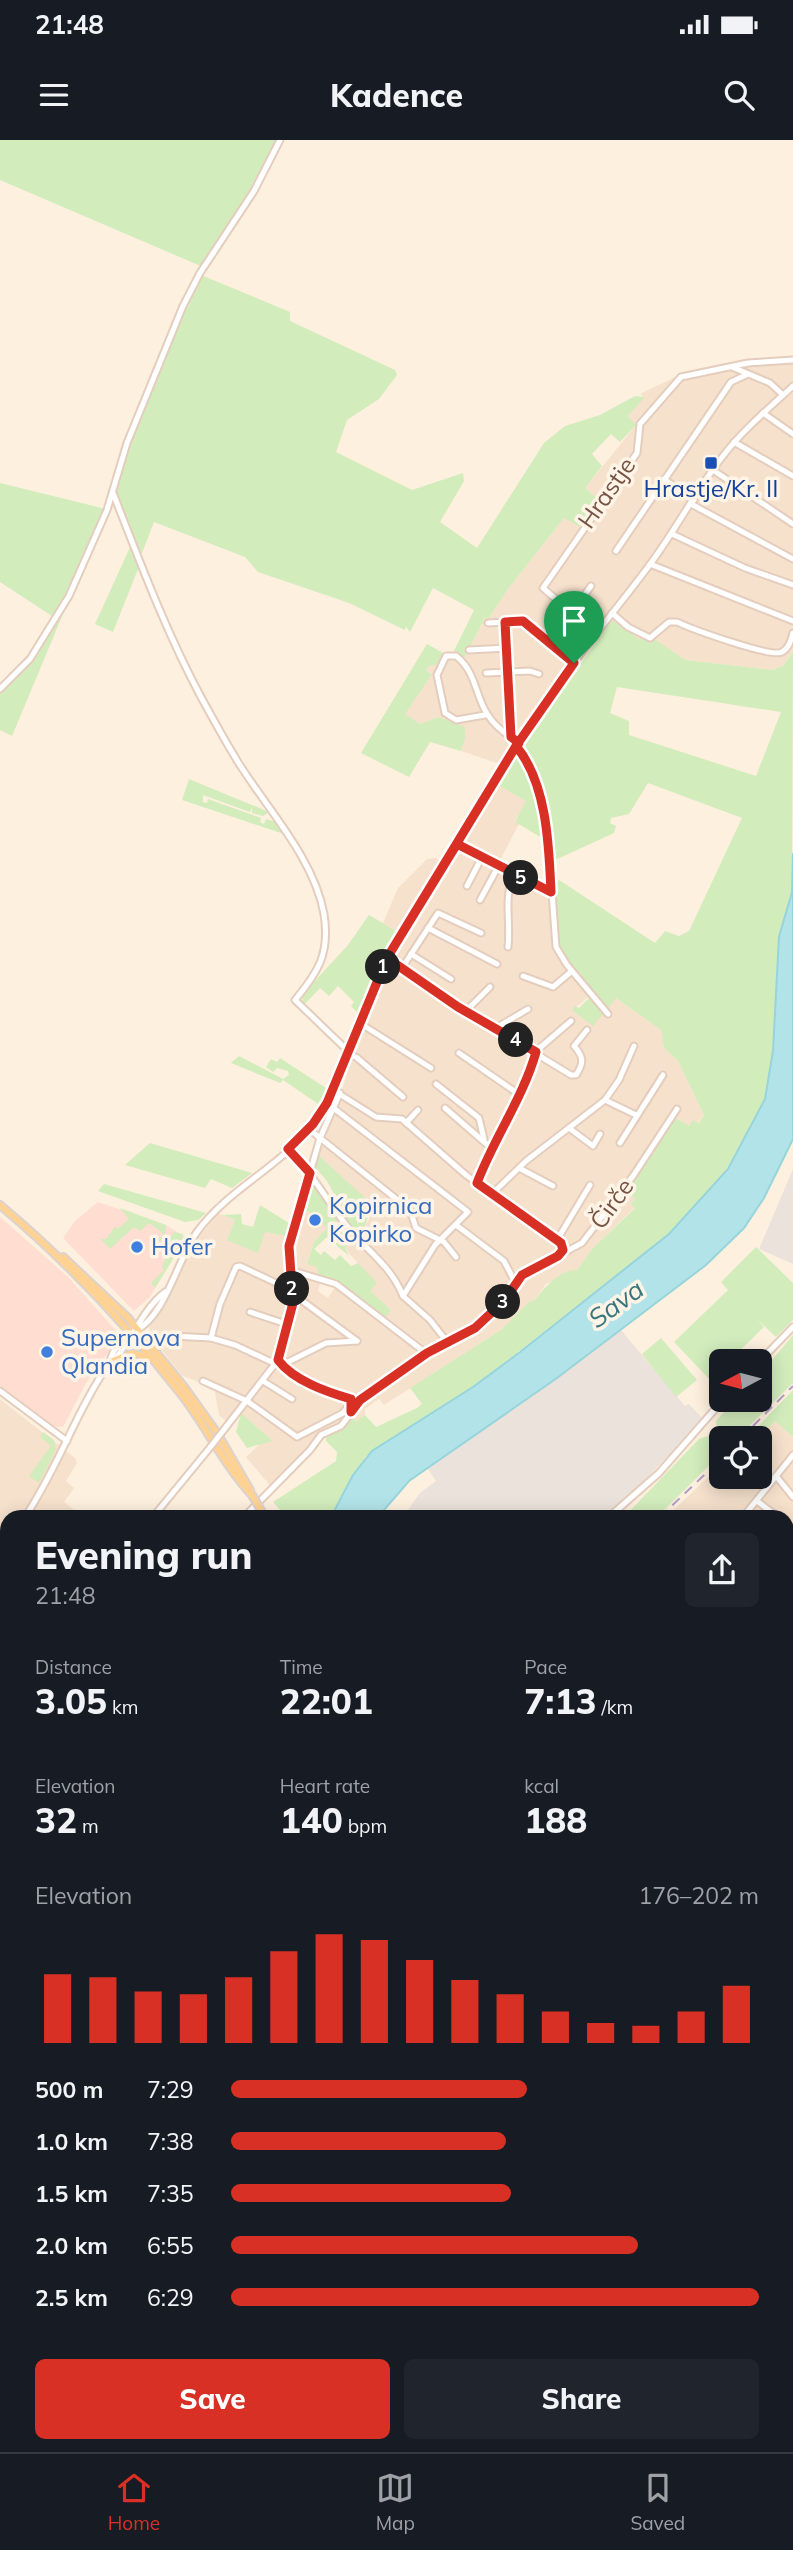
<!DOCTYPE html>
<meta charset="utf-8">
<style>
:root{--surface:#171b24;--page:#20242c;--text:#f1f3f6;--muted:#9ea1a6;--line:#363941;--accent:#d93025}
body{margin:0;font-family:Mulish,sans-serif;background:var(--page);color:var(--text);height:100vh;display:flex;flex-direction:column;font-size:26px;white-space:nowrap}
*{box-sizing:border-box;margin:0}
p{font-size:23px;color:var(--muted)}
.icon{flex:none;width:38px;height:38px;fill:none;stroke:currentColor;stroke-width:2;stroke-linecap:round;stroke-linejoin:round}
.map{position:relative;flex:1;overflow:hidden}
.details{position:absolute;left:0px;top:1370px;width:794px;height:943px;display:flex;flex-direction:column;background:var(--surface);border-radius:21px 21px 0 0;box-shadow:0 4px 18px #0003}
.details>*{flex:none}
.needle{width:46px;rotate:263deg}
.fabs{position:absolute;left:709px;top:1209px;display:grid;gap:14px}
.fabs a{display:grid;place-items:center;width:63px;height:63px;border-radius:10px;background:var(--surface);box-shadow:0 4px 18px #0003;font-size:35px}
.pin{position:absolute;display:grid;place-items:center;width:60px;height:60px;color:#fff;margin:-72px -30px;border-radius:50% 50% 50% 0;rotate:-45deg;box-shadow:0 0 7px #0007}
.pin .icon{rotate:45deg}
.km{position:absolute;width:35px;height:35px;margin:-18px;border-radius:50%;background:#222;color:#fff;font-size:19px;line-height:35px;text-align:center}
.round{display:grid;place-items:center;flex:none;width:74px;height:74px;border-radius:10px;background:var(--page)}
.headline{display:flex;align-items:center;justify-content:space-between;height:119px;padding:0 35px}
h1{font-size:38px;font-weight:800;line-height:52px}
.figures{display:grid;grid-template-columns:repeat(3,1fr);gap:10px;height:119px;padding:7px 35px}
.figures div{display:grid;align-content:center}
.figures b{font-size:35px;font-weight:800}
.figures small{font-size:19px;font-weight:400}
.figures p{font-size:19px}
.chart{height:196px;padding:14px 35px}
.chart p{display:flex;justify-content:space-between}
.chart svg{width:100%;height:126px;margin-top:7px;stroke:var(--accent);stroke-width:6}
.primary-button{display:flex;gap:14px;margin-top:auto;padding:14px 35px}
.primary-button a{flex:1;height:80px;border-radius:10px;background:var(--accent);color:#fff;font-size:28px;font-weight:800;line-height:80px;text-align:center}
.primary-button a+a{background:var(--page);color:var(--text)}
ul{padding:0 35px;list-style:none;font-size:23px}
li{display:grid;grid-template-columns:112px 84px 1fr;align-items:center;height:52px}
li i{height:18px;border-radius:9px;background:var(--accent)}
.status{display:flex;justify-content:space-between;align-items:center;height:49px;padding:0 35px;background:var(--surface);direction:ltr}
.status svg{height:19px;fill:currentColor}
header{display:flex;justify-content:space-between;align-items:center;height:91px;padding:0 35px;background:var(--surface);font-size:32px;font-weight:800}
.dock{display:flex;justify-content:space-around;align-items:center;height:98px;border-top:2px solid var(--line);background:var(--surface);font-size:19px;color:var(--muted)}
.dock a{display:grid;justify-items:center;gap:4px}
.dock .current{color:var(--accent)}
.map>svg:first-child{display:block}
.residential{fill:#f6e1cc}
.commercial{fill:#ffddd1}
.industrial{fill:#ebe2db}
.green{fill:#d2ecbc;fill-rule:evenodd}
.water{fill:#b2e3e8;stroke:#97d4db;stroke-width:2}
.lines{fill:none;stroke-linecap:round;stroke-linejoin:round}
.minor-casing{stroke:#e4cdbd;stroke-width:9}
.major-casing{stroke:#dbd3cf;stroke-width:10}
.minor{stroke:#fff;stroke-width:5}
.major{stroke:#ffd294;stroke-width:6}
.rail{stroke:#b29dc7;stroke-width:2;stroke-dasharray:10 7;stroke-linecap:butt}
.minor-bridge-casing{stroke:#e4cdbd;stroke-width:9;stroke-linecap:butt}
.major-bridge-casing{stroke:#dbd3cf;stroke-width:10;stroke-linecap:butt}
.minor-bridge{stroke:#fff;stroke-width:5}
.major-bridge{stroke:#ffd294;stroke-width:6}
.route-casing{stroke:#fff;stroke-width:14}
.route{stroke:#d93025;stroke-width:9}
.transit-dot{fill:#1a4fb4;stroke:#fff4e6;stroke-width:2.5}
.shop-dot{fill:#3f7fe0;stroke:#fff4e6;stroke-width:2.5}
.labels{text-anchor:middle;stroke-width:7;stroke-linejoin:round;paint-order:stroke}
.transit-label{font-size:24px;fill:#164399;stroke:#fff4e6}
.street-label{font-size:24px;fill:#765445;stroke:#fff4e6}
.shop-label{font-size:24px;fill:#366cbe;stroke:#fff4e6;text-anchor:start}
.water-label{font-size:26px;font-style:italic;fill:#38767d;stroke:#fff4e6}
</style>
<div class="status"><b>21:48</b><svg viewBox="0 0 49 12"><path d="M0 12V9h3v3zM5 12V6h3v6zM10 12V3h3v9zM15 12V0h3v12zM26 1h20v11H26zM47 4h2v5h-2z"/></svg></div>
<header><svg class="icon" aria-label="menu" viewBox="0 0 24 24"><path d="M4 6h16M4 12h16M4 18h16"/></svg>Kadence<svg class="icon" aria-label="search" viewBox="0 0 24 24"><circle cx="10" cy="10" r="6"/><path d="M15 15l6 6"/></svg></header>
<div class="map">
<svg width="793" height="2312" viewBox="0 0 793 2312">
<rect width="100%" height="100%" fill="#fef0de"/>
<g class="residential">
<polygon points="793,218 793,512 783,526 772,530 684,520 656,500 639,499 612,480 570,535 509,627 461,611 465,599 439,577 420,584 404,574 432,534 426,531 429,526 436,525 448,511 463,520 485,478 489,478 508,449 564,378 581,387 599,360 585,348 636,285 628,276 644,257 640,254 675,237"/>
<polygon points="498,645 527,661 515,681 519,684 498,724 552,753 568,824 595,852 572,870 616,858 661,890 664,908 678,921 704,975 698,983 692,980 689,986 674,977 626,1049 635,1059 635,1067 593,1108 577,1130 546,1144 534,1161 530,1161 501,1190 384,1265 379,1259 365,1269 365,1275 356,1281 350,1277 340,1291 326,1295 315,1306 274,1350 246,1317 262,1302 273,1301 242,1274 231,1285 219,1275 214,1248 181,1235 154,1200 149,1187 194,1104 218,1073 235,1080 227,1100 265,1092 293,1097 302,1066 327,1088 314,1102 307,1123 317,1127 318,1135 322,1137 318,1151 328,1158 337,1144 391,1170 369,1151 376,1143 345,1109 356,1093 365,1086 375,1068 318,1015 340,957 366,870 390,818"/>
<polygon points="435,718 442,721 398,792 383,783 398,748 427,719"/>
<polygon points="0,1259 75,1318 77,1323 66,1341 74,1348 64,1362 83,1377 7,1377 7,1421 0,1429"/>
<polygon points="775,1280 793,1297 793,1613 788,1609 788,1377 666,1377 721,1325 721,1337 760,1337 760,1326 766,1317 760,1308 759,1298"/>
</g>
<g class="commercial">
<polygon points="98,1062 166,1085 185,1097 150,1157 134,1171 63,1098 75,1081"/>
<polygon points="0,1077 68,1137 118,1193 118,1199 86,1243 63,1287 54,1286 0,1246"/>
</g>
<g class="industrial">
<polygon points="793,1029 793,1124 759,1109"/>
<polygon points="621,1190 685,1266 689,1264 703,1279 626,1360 603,1377 403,1377 420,1353 436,1341 428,1329"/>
<polygon points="788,1760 793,1765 793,1935 788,1939"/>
<polygon points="0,1908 7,1910 7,2014 0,2030"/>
</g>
<g class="green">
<polygon points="0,0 276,0 251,47 253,50 203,127 0,40"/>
<polygon points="201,135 290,172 290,181 395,230 397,235 379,259 347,280 336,312 412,350 463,333 464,341 440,382 477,408 544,303 565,286 600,275 635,256 645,257 628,276 636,285 620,302 611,294 592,314 602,326 585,348 599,360 580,387 564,378 508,449 489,478 485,478 463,520 453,513 474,470 433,448 410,492 406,486 405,490 349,463 258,432 245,417 154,382 142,413 137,411 115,350 120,327 148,258"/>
<polygon points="0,343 106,369 55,478 0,442"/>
<polygon points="132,403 140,424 113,492 95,484"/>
<polygon points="63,474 12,596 0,590 0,551 30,521"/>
<path d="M612,480L639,499L656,500L685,520L772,530L783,526L793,512L792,748L779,797L773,911L765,959L738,1012L717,1043L669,1094L473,1247L366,1316L331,1377H275L274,1375L280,1370L273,1362L336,1321L337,1312L326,1301V1295L340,1291L351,1277L356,1281L365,1275L376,1287L417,1268L422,1264L410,1248L501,1190L530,1161H534C544,1148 559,1130 577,1130L593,1108L635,1068L631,1064L635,1059L625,1049L674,977L689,986L692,980L699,983L704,975L678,921L664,908L661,890L616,858L593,886L572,870L575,866L579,868L595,852L568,824L559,809L552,753L546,747L544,726L550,724L556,742L559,740L655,803L665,791L679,796L689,791L742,678L648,643L629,674L611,678L610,683L616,686L614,693L553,721L535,637L521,607ZM617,547L781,572L756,636L629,595V581L610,573Z"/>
<polygon points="427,504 445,514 436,525 429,526 426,531 432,534 405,574 420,584 439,577 465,587 465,599 461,611 430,602 409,637 361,613"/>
<polygon points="518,611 533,637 547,701 515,682 526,661 498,645"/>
<polygon points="189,639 269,672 263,676 252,673 252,667 250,672 203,655 203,662 207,663 208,659 261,678 260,682 264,684 266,679 276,682 284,694 182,660"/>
<polygon points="369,775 398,792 358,873 351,866 354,862 338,846 329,856 320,848 304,865 301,856 348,805"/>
<polygon points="239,916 283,939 289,935 288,931 277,928 273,932 266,927 271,919 277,922 280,918 326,948 321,966 283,940 280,943 231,923"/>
<polygon points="150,1003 252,1033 232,1048 211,1039 205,1048 125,1025"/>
<polygon points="318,1015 376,1068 368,1077 365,1086 356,1093 335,1063 337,1059 327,1041 314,1026"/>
<polygon points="311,1037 340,1078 335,1083 350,1100 345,1109 349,1116 327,1097 314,1109 321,1115 324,1111 335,1120 340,1115 351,1126 358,1123 377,1143 370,1151 391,1170 384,1179 337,1144 318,1135 317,1127 307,1124 314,1102 327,1088 302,1066"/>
<polygon points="104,1044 206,1073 198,1080 185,1082 98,1051"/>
<polygon points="260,1065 292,1085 289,1097 265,1092 258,1113 227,1100 235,1080 223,1075 241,1074 242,1084 253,1087"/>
<polygon points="120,1068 166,1085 165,1097 159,1102 157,1101 164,1094 149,1083 140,1091 134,1087 110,1109 101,1099 106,1099 115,1087 118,1089 129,1079"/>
<polygon points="174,1092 183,1094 183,1103 155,1148 151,1143 164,1130 162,1127 166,1117 162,1111"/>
<polygon points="756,1107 793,1143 793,1180 776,1197 757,1179 764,1187 729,1221 721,1222 721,1229 710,1240 674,1202 728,1150 721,1142"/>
<polygon points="793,1195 793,1243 737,1298 721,1298 721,1314 657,1377 624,1377 699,1299 711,1295 717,1289 716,1281 735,1260 760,1260 760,1234"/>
<polygon points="661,1198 697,1240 676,1257 642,1214"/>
<polygon points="793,1250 793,1297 775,1281 759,1298 747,1298"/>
<polygon points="241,1273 273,1301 247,1308 236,1292"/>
<polygon points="43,1292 54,1300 56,1309 39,1343 29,1336 51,1306 40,1297"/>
<polygon points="6,1421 7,1549 0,1558 0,1429"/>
<polygon points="7,2207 7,2289 0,2292 0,2211"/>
</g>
<polygon class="water" points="793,713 793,999 764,1058 744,1088 706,1125 557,1238 409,1341 378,1377 331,1377 353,1335 372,1311 473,1247 520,1212 669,1094 728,1029 765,959 773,911 779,797 792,752"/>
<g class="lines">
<g class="minor-casing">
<g id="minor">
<polyline points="732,227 770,243 783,255"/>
<polyline points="763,273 793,294"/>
<polyline points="734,302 793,336"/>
<polyline points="713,330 793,384"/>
<polyline points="664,339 694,360"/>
<path d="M113,353C140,422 166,492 201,557C213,579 225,601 238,622C267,669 314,718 324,774C330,813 319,831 295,860L348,911"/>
<polyline points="691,364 793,419"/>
<polyline points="672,394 745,428 793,445"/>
<polyline points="616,411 731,242 746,235"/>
<polyline points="650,424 793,481"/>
<polyline points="572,472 591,446"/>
<path d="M612,473L628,487L650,498L669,482H677C692,489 771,518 782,512C789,508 791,500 793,493"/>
<polyline points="505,482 513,599"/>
<polyline points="488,483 523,481 574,523"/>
<polyline points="596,494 543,448 637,313 640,284 681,237 748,223 793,220"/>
<polyline points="469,510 507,508"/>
<polyline points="486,533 530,531 539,534"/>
<polyline points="0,549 30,519 69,456 107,370 127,303 183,166 200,133 254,51 280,0"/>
<path d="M485,575L456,580L445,573L437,535L446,516H456C484,538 470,572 511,597"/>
<polyline points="516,606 534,637 547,684 556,807 567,825 608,874"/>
<polyline points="457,704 551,752"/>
<polyline points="467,746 481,719"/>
<polyline points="480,760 498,727"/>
<polyline points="428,788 497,824"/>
<path d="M508,807C511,783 503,757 514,735"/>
<polyline points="411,814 451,839"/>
<path d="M387,819L459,867L571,935H576C584,923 584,917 574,906L587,890"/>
<polyline points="402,828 438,773 481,793"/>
<polyline points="523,836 553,847 572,831"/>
<polyline points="466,871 490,847"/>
<polyline points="358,882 431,928"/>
<polyline points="496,888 528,869"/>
<polyline points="459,913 520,955"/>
<polyline points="347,914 356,917 403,957"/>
<polyline points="436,944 479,978 484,999"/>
<polyline points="333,950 376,977 402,979 466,1035 561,1103 561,1114"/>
<polyline points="340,953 320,998 410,1070 416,1088 444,1102 456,1117"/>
<polyline points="605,960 636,975"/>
<polyline points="445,968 491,1008"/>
<polyline points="406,983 418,970"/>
<polyline points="569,988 593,1006 600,994"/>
<polyline points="620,1003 663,935"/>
<path d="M288,1009C315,1035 329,1066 352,1092C371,1114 392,1128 403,1156L435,1105L468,1072L327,963"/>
<polyline points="519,1028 553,1046"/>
<polyline points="477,1043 491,1008 529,936 535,912 571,881"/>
<polyline points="492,1054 526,1021 605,960 619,940 634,906"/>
<polyline points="456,1085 504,1121 515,1142"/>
<polyline points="557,1100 590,1045"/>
<polyline points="290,1130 336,1144 427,1214"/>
<polyline points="293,1154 357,1201"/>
<polyline points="403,1156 430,1180 448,1203"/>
<polyline points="250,1172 289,1185"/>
<path d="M136,1190C165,1177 178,1118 197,1092C230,1046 288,1024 319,976C352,928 359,866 388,816C444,718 507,615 573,524C598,490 626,457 651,423C677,388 696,350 723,316C743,290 769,268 793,246"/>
<polyline points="172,1196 211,1198 220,1164 236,1127 240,1126 293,1151"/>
<polyline points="211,1198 235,1205 276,1224"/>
<path d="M115,1219C133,1198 143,1169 165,1152"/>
<polyline points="278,1220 283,1226 327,1252 361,1260"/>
<polyline points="278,1220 286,1223 326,1203 357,1201"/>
<polyline points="759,1222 793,1187"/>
<polyline points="203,1241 247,1261 297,1297 343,1273 350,1264"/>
<polyline points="263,1241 292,1259"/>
<polyline points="0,1251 67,1301"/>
<polyline points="226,1287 278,1220 293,1163 289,1106 320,998 309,989"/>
<polyline points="776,1336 793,1357"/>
<polyline points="757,1361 778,1377"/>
<path d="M25,1377C58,1328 76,1271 110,1222C112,1210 121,1201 132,1196"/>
<polyline points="153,1377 208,1310"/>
<polyline points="244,1377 310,1310 321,1295 341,1286 361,1260 438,1206 456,1200 475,1188 504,1161 522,1135 582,1103 633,1036 677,969"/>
<polyline points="609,1377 659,1333 723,1260"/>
<polyline points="743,1377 793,1315"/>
<polyline points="788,1385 793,1389"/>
<polyline points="0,1415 7,1405"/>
<polyline points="788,1448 793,1452"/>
<polyline points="788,1498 793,1491"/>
<polyline points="788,1528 793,1520"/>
<polyline points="0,1563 7,1554"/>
<polyline points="788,1568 793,1567"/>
<polyline points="788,1592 793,1584"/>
<polyline points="0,1594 7,1588"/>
<polyline points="0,1850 7,1845"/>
<polyline points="162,2306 166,2312"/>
<polyline points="460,2306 462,2312"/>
<polyline points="599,2312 603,2306"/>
</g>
</g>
<g class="major-casing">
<g id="major">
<path d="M0,1065C67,1121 127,1185 181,1254C206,1286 224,1325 252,1355"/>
<polyline points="63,1117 128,1178 184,1247 217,1293 250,1350"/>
<polyline points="110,1222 133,1213 149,1218"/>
<polyline points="788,1627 793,1624"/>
<polyline points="0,2121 7,2109"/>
<polyline points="788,2192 793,2198"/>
</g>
</g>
<use href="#minor" class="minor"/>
<use href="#major" class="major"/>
<g class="rail">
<polyline points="741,1298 793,1246"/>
<polyline points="660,1377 721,1319"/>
<polyline points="0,2058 7,2042"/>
</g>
<g class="minor-bridge-casing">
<polyline id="minor-bridge" points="208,1310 226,1287"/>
</g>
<g class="major-bridge-casing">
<polyline id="major-bridge" points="252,1355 265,1377"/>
</g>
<use href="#minor-bridge" class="minor-bridge"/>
<use href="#major-bridge" class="major-bridge"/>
</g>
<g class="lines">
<g class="route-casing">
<path id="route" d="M574,523L516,606L387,818L327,963L313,984L288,1009L310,1033L289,1106L293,1163L278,1220C294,1241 327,1252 351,1259V1272L360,1260L427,1213L475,1188L504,1161L522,1135L558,1116L563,1110L561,1103L477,1043C494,998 523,958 536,912L458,867L387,818L457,704L551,752C549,706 547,643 516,606L519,603L511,597L505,482L523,481L574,523"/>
</g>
<use href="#route" class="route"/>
</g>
<rect class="transit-dot" x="704" y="316" width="14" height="14" rx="3.5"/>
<g class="shop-dot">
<circle cx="315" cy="1080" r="7"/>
<circle cx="137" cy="1107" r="7"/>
<circle cx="47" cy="1212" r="7"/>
</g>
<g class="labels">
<g class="transit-label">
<text x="711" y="357">Hrastje/Kr. II</text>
</g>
<g class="street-label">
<text transform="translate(607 353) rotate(-55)" y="8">Hrastje</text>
<text transform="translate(612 1064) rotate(-54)" y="8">Čirče</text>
</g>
<g class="shop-label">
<text x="329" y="1074">Kopirnica<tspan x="329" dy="28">Kopirko</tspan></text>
<text x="151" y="1115">Hofer</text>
<text x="61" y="1206">Supernova<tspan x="61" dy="28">Qlandia</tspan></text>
</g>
<g class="water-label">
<text transform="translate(616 1164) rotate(-36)" y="9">Sava</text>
</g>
</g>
</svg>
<div class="fabs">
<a><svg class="needle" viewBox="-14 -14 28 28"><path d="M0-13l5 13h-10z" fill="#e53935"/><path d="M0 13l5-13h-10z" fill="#9ea1a6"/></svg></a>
<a><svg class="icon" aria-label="locate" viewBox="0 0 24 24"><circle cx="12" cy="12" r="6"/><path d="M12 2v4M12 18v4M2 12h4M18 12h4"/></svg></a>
</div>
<div class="pin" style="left:574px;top:523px;background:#1e9e55"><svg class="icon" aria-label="arrive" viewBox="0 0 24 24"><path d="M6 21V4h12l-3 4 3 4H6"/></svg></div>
<b class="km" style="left:383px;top:827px">1</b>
<b class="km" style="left:292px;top:1149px">2</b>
<b class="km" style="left:503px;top:1162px">3</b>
<b class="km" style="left:516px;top:900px">4</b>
<b class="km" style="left:521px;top:738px">5</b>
<section class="details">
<div class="headline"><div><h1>Evening run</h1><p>21:48</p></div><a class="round"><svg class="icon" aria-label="share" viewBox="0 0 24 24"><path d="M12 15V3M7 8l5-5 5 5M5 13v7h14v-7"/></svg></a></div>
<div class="figures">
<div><p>Distance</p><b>3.05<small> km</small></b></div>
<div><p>Time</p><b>22:01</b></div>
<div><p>Pace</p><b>7:13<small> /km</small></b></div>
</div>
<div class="figures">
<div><p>Elevation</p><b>32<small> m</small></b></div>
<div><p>Heart rate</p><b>140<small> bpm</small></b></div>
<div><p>kcal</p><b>188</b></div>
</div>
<div class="chart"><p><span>Elevation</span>176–202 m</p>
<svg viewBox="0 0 160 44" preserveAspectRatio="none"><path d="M5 44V20M15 44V21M25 44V26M35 44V27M45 44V21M55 44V12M65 44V6M75 44V8M85 44V15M95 44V22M105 44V27M115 44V33M125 44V37M135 44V38M145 44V33M155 44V24"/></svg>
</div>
<ul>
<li><b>500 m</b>7:29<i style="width:56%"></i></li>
<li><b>1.0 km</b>7:38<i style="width:52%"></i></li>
<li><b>1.5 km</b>7:35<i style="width:53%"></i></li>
<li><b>2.0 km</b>6:55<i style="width:77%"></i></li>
<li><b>2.5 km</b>6:29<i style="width:100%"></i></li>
</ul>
<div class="primary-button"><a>Save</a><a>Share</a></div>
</section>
</div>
<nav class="dock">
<a class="current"><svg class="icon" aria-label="home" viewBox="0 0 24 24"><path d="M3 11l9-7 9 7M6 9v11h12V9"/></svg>Home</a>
<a><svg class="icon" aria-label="map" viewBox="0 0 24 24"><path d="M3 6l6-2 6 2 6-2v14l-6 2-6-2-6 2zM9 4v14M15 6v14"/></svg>Map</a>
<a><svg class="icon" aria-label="saved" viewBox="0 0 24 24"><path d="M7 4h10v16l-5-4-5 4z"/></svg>Saved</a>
</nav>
